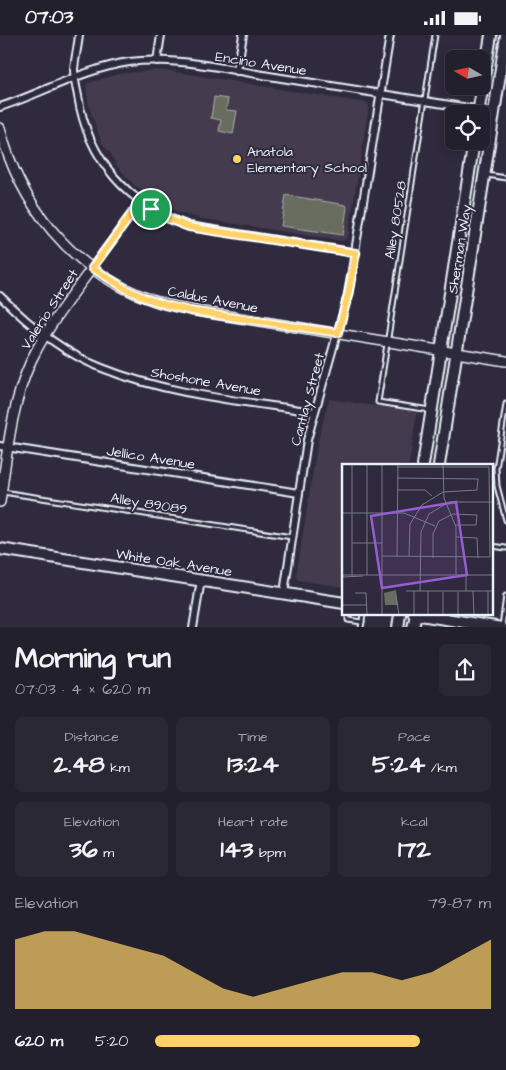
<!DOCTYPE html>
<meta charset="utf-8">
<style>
:root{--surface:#23202e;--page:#2b2836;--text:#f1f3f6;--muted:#a3a3aa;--line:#403e4a;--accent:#ffd166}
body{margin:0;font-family:"Architects Daughter",sans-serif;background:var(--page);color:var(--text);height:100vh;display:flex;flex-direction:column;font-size:19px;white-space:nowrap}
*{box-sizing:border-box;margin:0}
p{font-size:16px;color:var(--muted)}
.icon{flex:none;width:28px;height:28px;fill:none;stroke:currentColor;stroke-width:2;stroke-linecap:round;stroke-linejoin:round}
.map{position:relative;height:592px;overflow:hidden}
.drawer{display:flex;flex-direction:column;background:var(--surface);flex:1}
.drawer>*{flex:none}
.needle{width:32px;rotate:279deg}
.fabs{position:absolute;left:445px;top:15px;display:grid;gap:10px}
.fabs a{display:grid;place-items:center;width:45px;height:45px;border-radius:8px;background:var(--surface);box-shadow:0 2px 12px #0003,0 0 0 1px var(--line);font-size:25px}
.pin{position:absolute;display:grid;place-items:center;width:42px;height:42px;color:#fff;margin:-21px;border:2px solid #fff;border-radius:50%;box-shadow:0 1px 5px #0007}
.round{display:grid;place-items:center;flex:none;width:52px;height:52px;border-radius:8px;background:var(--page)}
.headline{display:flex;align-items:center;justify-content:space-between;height:85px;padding:0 15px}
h1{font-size:28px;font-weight:800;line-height:38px}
.stats{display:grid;grid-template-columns:repeat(3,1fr);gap:8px;height:85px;padding:5px 15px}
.stats div{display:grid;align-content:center;border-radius:8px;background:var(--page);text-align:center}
.stats b{font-size:25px;font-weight:800}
.stats small{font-size:14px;font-weight:400}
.stats p{font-size:14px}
.chart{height:140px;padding:10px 15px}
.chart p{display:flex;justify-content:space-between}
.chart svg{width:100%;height:90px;margin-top:5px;fill:var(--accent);opacity:.7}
ul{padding:0 15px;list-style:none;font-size:16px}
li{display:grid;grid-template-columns:80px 60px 1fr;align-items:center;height:38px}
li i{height:12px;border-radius:6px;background:var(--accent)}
.status{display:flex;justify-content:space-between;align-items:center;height:35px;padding:0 25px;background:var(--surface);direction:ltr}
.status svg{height:14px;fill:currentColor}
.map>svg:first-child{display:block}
.built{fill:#443a4f}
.green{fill:#676d60;stroke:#a8afac}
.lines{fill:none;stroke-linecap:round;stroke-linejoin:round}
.lane-casing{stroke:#e8f1f8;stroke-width:7}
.street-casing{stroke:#e8f1f8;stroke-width:10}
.secondary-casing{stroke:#e8f1f8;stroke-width:12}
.primary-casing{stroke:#e8f1f8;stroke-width:14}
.lane{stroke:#2f2a3d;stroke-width:3}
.street{stroke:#2f2a3d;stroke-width:6}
.secondary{stroke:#2f2a3d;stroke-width:9}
.primary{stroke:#2f2a3d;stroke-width:10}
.route-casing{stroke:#fff;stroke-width:10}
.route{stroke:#ffd166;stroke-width:6}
.poi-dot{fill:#ffd166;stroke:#2f2a3d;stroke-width:2}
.labels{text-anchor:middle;stroke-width:4;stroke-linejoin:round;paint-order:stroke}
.street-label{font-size:14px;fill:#e8f1f8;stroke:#2f2a3d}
.poi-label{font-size:14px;fill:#e8f1f8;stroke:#2f2a3d;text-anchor:start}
.inset-road{fill:none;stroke:#797a88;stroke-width:1}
.view{fill:#965dcd;fill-opacity:0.15;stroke:#965dcd;stroke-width:2.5}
.inset-edge{fill:none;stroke:#e8f1f8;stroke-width:2.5}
</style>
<div class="status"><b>07:03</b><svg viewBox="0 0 49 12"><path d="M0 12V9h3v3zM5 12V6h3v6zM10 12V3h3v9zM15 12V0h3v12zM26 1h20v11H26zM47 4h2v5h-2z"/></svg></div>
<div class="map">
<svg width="506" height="593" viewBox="0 0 506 593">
<rect width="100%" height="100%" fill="#2f2a3d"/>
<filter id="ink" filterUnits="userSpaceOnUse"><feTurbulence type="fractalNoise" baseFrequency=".02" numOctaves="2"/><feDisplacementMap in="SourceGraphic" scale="10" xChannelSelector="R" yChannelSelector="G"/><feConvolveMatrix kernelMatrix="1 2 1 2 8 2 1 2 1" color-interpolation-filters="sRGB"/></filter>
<g filter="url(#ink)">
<g class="built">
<polygon points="156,35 170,36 366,68 369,70 348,202 343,206 198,183 180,178 159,168 133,149 116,130 111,119 102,108 89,72 86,50 88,48 119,39"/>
<polygon points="329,364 417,377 409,430 344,430 343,552 298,545 296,541 318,405"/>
</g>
<g class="green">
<polygon points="214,62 228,64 226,75 237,76 233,99 219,96 221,85 211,83"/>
<polygon points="286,160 346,170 347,172 343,200 281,191"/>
</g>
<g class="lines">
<g class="lane-casing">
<g id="lane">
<polyline points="487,140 506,143"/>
<polyline points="506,369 496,434 497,451 506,485"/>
<polyline points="430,375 378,367 435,0"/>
<polyline points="3,457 292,502"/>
<polyline points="492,511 506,513"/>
<polyline points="348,579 348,585 362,587"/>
<polyline points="502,592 506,561"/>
<polyline points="361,593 363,579"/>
</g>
</g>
<g class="street-casing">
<g id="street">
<path d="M79,0C78,11 75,23 74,34C74,43 76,52 78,61C88,125 128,170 189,191L356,218"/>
<polyline points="157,26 161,0"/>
<polyline points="237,36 243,0"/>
<path d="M0,72C43,58 83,34 129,27C174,21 225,34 269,41C344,53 419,65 494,77"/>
<polyline points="92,233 140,167"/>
<path d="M0,261C29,290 63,318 102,333C169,360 243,366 314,377"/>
<polyline points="0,411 299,458"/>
<polyline points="284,558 307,405 348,260 390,0"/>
<polyline points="193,593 201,545"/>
</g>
</g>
<g class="secondary-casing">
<g id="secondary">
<path d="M0,93C19,169 72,235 147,263C161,269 176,272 191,275L506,326"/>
<path d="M0,467C7,420 11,370 31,326C47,292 70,263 92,233"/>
</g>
</g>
<g class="primary-casing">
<g id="primary">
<polyline points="478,79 491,0"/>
<polyline points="423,430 474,106"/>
<polyline points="439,430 506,1"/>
<polyline points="0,514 344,568"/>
<polyline points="414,579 502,593"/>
<polyline points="398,593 400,579"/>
<polyline points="413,593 416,579"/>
</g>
</g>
<use href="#lane" class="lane"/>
<use href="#street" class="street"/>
<use href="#secondary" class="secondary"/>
<use href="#primary" class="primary"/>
</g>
</g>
<g class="lines" filter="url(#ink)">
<g class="route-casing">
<polygon id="route" points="140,168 171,185 189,192 356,218 348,260 338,298 191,276 166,270 145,263 126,254 92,233"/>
</g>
<use href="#route" class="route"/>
</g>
<circle class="poi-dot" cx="237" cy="124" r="5"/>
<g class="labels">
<g class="street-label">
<text transform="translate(261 28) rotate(9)" y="5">Encino Avenue</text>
<text transform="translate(395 185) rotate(-81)" y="5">Alley 80528</text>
<text transform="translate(459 214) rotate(-81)" y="5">Sherman Way</text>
<text transform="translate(213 264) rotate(11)" y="5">Caldus Avenue</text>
<text transform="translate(49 274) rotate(-57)" y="5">Valerio Street</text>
<text transform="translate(206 346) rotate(10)" y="5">Shoshone Avenue</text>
<text transform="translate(307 364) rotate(-75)" y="5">Cantlay Street</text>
<text transform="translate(151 422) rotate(9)" y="5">Jellico Avenue</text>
<text transform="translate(149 468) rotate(9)" y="5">Alley 89089</text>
<text transform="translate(174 527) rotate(9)" y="5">White Oak Avenue</text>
</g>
<g class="poi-label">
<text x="247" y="121">Anatola<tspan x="247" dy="16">Elementary School</tspan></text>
</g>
</g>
<g transform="translate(342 429)">
<rect width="151" height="151" fill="#2f2a3d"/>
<path d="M54,126L56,141H43L42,129Z" fill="#676d60"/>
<path class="inset-road" d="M10,0V113M25,0V111M40,0V151M101,0L102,34L114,63V111M55,14L136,15L135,26L101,28L80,41L68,60L67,92M55,26H83L90,32M0,49H62L93,62M114,73L135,74L136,94M10,79H40M40,92L148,93L147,3H55M55,92L56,0M91,94V70L97,57L111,50L135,51L134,61H114M0,111H152M0,113L21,112M64,127H152M72,127V151M78,127L79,68L87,50L107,38H152M86,127V151M124,127V109M131,127L132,151M146,127V151M116,128V151M13,129H24L25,151M54,132L57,151M0,141H24M101,151V128"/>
<path class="view" d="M114,38L125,111L40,124L29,52Z"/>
<rect width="151" height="151" class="inset-edge"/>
</g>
</svg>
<div class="fabs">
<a><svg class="needle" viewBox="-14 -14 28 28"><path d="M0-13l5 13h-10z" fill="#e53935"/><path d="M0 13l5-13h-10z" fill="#a3a3aa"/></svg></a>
<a><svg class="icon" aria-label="locate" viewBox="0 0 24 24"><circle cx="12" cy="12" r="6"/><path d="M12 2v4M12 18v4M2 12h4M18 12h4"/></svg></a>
</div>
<div class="pin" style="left:151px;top:174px;background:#1e9e55"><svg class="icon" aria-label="arrive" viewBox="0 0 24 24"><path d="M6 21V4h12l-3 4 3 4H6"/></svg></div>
</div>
<section class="drawer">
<div class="headline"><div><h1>Morning run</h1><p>07:03 · 4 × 620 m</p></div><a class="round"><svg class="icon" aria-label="share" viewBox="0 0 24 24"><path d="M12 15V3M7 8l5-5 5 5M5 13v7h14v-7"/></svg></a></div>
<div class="stats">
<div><p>Distance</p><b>2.48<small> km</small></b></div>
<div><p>Time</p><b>13:24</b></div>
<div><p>Pace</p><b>5:24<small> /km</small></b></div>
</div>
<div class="stats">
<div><p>Elevation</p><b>36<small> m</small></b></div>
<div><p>Heart rate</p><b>143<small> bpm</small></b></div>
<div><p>kcal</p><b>172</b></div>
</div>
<div class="chart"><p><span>Elevation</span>79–87 m</p>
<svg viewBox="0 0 160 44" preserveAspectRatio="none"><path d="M0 44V10L10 6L20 6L30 10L40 14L50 18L60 26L70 34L80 38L90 34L100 30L110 26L120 26L130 30L140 26L150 18L160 10V44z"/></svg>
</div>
<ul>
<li><b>620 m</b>5:20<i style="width:79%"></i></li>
</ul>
</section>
